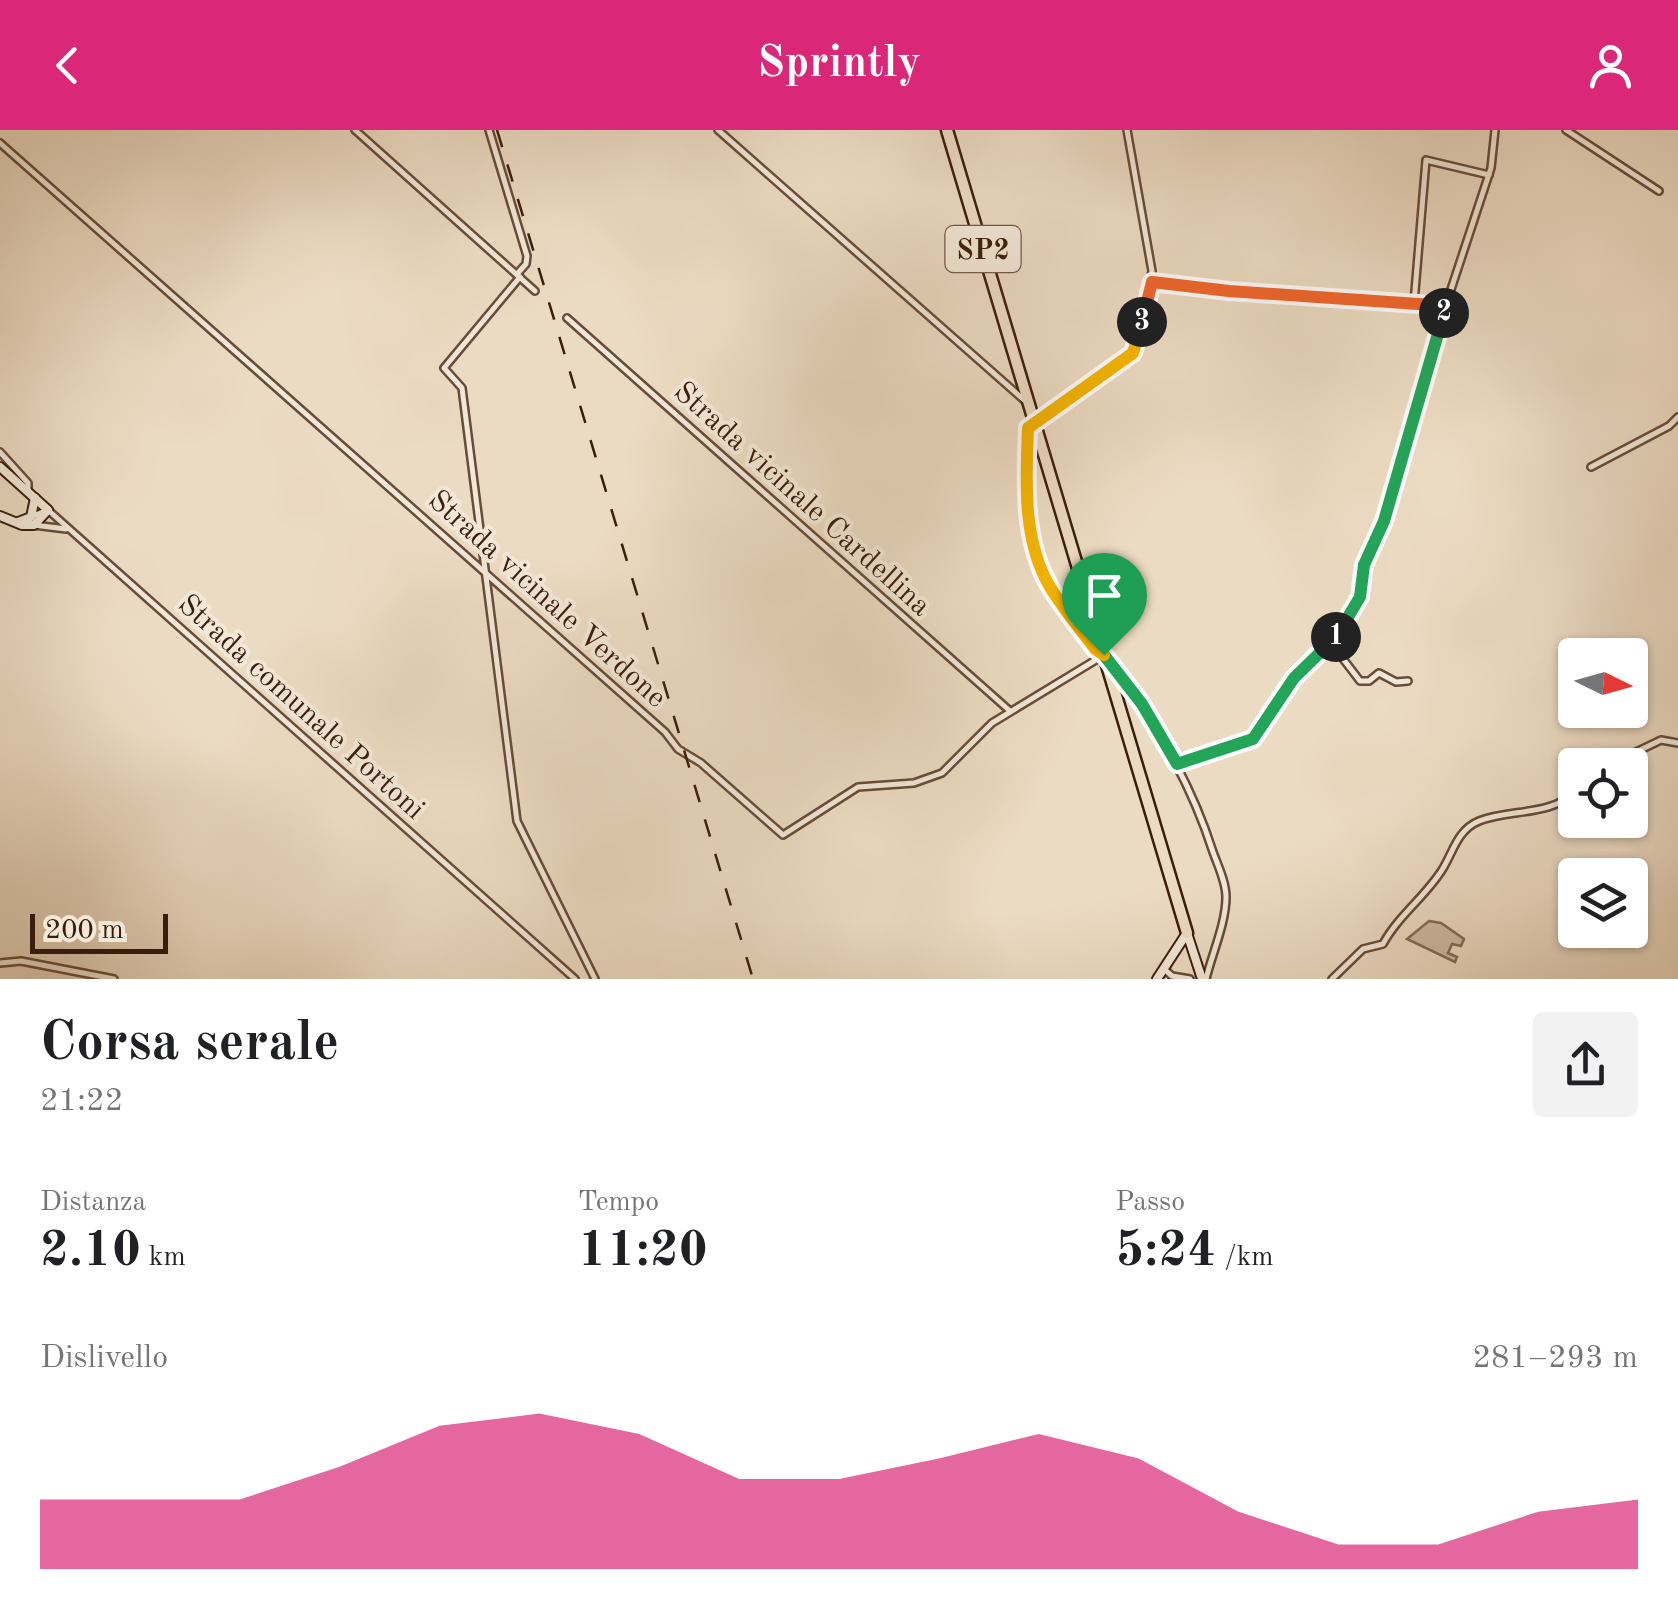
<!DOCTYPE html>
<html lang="it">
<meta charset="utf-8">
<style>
:root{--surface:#fff;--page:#f2f2f2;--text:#202124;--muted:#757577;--accent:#db2777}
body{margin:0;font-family:"Old Standard TT",serif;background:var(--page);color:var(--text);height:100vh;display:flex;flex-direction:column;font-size:38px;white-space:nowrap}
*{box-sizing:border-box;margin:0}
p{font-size:32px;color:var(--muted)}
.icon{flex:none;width:55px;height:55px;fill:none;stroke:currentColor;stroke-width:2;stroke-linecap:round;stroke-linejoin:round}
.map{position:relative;height:849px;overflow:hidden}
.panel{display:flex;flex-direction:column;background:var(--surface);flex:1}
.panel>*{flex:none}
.needle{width:65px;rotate:95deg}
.tools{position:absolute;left:1558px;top:508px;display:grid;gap:20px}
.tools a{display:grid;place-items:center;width:90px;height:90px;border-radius:10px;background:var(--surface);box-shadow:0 2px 8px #0004;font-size:50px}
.scale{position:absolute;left:30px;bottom:25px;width:138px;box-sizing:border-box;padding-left:10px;border:5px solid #3b1d0c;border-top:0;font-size:28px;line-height:35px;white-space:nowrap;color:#3b1d0c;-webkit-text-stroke:8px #f3e8d8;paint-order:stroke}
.pin{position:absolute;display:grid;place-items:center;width:85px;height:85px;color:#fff;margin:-102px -42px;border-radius:50% 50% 50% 0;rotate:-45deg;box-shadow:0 0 10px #0007}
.pin .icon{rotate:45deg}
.km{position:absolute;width:50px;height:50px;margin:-25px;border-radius:50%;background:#222;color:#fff;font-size:28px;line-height:50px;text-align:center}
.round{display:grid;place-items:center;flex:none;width:105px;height:105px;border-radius:10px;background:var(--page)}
.overview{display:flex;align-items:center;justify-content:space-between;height:170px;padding:0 40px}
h1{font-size:55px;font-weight:600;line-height:75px}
.stats{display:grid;grid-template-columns:repeat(3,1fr);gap:15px;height:170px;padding:10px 40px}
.stats div{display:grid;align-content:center}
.stats b{font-size:50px;font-weight:600}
.stats small{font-size:28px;font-weight:400}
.stats p{font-size:28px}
.chart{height:280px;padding:20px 40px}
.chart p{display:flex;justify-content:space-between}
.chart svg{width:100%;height:180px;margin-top:10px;fill:var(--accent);opacity:.7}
header{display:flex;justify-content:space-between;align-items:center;height:130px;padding:0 40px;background:var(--accent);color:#fff;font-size:45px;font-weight:600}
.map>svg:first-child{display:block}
.green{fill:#cebba4;stroke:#846c58;stroke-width:2.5}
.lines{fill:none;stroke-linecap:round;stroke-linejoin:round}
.street-casing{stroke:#674c3a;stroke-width:10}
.secondary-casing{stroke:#3b1d0c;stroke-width:12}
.primary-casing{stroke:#3b1d0c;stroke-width:15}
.street{stroke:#f3e8d8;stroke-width:5}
.secondary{stroke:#f3e8d8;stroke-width:8}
.primary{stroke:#ecdbc3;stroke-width:10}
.rail{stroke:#3b1d0c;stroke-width:2.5;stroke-dasharray:18 18;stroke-linecap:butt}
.split-1-casing{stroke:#fff;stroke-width:20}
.split-2-casing{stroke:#fff;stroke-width:20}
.split-3-casing{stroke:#fff;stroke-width:20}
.split-4-casing{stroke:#fff;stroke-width:20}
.split-1{stroke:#22a559;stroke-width:12}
.split-2{stroke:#22a559;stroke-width:12}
.split-3{stroke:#f0652b;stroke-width:12}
.split-4{stroke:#f5b400;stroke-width:12}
.labels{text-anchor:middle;stroke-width:8;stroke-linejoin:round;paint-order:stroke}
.shield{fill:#f3e8d8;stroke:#725a49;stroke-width:2.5}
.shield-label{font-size:28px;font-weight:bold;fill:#3b1d0c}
.street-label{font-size:30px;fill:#3b1d0c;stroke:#f3e8d8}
</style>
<header><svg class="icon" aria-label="back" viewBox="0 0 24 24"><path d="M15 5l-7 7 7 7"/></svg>Sprintly<svg class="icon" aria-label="person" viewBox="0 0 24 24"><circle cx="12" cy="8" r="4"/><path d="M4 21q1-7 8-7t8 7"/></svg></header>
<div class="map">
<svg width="1678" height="849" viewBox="0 0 1678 849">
<rect width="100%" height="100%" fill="#ecdbc3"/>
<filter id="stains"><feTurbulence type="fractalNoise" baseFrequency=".002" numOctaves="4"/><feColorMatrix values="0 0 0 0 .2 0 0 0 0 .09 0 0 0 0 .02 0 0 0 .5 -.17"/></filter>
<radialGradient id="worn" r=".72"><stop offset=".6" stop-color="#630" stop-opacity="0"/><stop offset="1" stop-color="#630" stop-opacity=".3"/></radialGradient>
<polygon class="green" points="1429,791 1441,793 1464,809 1461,816 1452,814 1448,823 1457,827 1455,832 1407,809"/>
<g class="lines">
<g class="street-casing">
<g id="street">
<polyline points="355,0 535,161"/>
<polyline points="489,0 527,126 526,134 517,144"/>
<polyline points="718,0 1024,270"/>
<polyline points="1566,0 1659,61"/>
<path d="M0,13L665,602L678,619L701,633L783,705L858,657L914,653L942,643L992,593L1104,525L1095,519C1079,499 1062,478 1049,455C1023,408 1028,351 1027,300L1136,219L1152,141L1127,0"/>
<polyline points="520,147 444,238 462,258 517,691 595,849"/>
<polyline points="1152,152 1447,176"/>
<polyline points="1414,173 1426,30 1489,45"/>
<polyline points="567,188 1010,581"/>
<polyline points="0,322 28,353 28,362"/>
<polyline points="1591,337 1669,296 1678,287"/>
<polyline points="33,386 48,380 575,849"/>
<polyline points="34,395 66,399"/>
<polyline points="1331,513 1360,551 1369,551 1379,543 1396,552 1408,551"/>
<path d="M1110,534C1156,592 1191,653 1213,722C1218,736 1226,752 1226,767C1226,793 1212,824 1206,849"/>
<polyline points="1177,635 1253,609 1294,548 1339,505 1354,481 1363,454 1364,435 1384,391 1422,270 1434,211 1491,38 1495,0"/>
<polyline points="1609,635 1661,610 1678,613"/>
<polyline points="0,833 21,831 114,849"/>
<polyline points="1164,839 1172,846 1190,849"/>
<path d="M1332,849L1363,819L1383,814C1398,786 1425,767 1442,740C1453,723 1457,700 1479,691C1509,679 1551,686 1575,662"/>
</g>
</g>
<g class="secondary-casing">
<g id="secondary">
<polyline points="0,337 48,380 34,395 22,395 0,386"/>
<polyline points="18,392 31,387 35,368"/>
<polyline points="1187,803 1202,849"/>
<polyline points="1157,849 1187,803"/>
</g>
</g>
<g class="primary-casing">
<polyline id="primary" points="947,0 1187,803"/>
</g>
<use href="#street" class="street"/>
<use href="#secondary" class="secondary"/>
<use href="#primary" class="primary"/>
<polyline class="rail" points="497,0 753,849"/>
</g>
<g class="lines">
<g class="split-1-casing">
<polyline id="split-1" points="1104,525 1142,574 1177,634 1253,609 1294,548 1336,507"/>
</g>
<g class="split-2-casing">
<polyline id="split-2" points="1336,507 1360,467 1364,435 1384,391 1444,183"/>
</g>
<g class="split-3-casing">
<polyline id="split-3" points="1142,192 1152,152 1229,161 1447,176 1444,183"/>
</g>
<g class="split-4-casing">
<path id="split-4" d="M1104,525L1095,519C1080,499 1063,478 1050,457C1022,410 1026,349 1028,298L1133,223L1142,192"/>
</g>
<use href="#split-1" class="split-1"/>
<use href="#split-2" class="split-2"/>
<use href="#split-3" class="split-3"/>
<use href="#split-4" class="split-4"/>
</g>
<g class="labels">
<rect class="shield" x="945.5" y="96" width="75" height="46" rx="8"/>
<g class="shield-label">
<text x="983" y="129">SP2</text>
</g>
<g class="street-label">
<text transform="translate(803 368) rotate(42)" y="10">Strada vicinale Cardellina</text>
<text transform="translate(548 468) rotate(42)" y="10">Strada vicinale Verdone</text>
<text transform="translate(302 576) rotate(42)" y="10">Strada comunale Portoni</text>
</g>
</g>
<rect width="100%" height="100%" filter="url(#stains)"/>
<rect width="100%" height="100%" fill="url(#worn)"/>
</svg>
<div class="tools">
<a><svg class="needle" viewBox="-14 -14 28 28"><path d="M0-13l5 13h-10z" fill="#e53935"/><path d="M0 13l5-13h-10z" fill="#757577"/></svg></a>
<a><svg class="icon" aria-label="locate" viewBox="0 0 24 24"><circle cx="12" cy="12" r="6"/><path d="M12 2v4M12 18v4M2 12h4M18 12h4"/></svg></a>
<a><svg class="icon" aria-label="layers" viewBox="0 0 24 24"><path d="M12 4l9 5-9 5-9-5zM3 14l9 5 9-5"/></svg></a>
</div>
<div class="scale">200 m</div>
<div class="pin" style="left:1104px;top:525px;background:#1e9e55"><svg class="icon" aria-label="arrive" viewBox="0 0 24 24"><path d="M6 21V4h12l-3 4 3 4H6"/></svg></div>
<b class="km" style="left:1336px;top:507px">1</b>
<b class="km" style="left:1444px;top:183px">2</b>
<b class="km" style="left:1142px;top:192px">3</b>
</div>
<section class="panel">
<div class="overview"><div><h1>Corsa serale</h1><p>21:22</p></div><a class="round"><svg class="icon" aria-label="share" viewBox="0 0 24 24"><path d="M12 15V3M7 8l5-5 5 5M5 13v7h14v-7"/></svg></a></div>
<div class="stats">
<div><p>Distanza</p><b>2.10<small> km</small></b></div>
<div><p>Tempo</p><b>11:20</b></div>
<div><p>Passo</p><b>5:24<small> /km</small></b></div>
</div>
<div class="chart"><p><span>Dislivello</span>281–293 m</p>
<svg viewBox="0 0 160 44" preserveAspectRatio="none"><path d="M0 44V27L10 27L20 27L30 19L40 9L50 6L60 11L70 22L80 22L90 17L100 11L110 17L120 30L130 38L140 38L150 30L160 27V44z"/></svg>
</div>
</section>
